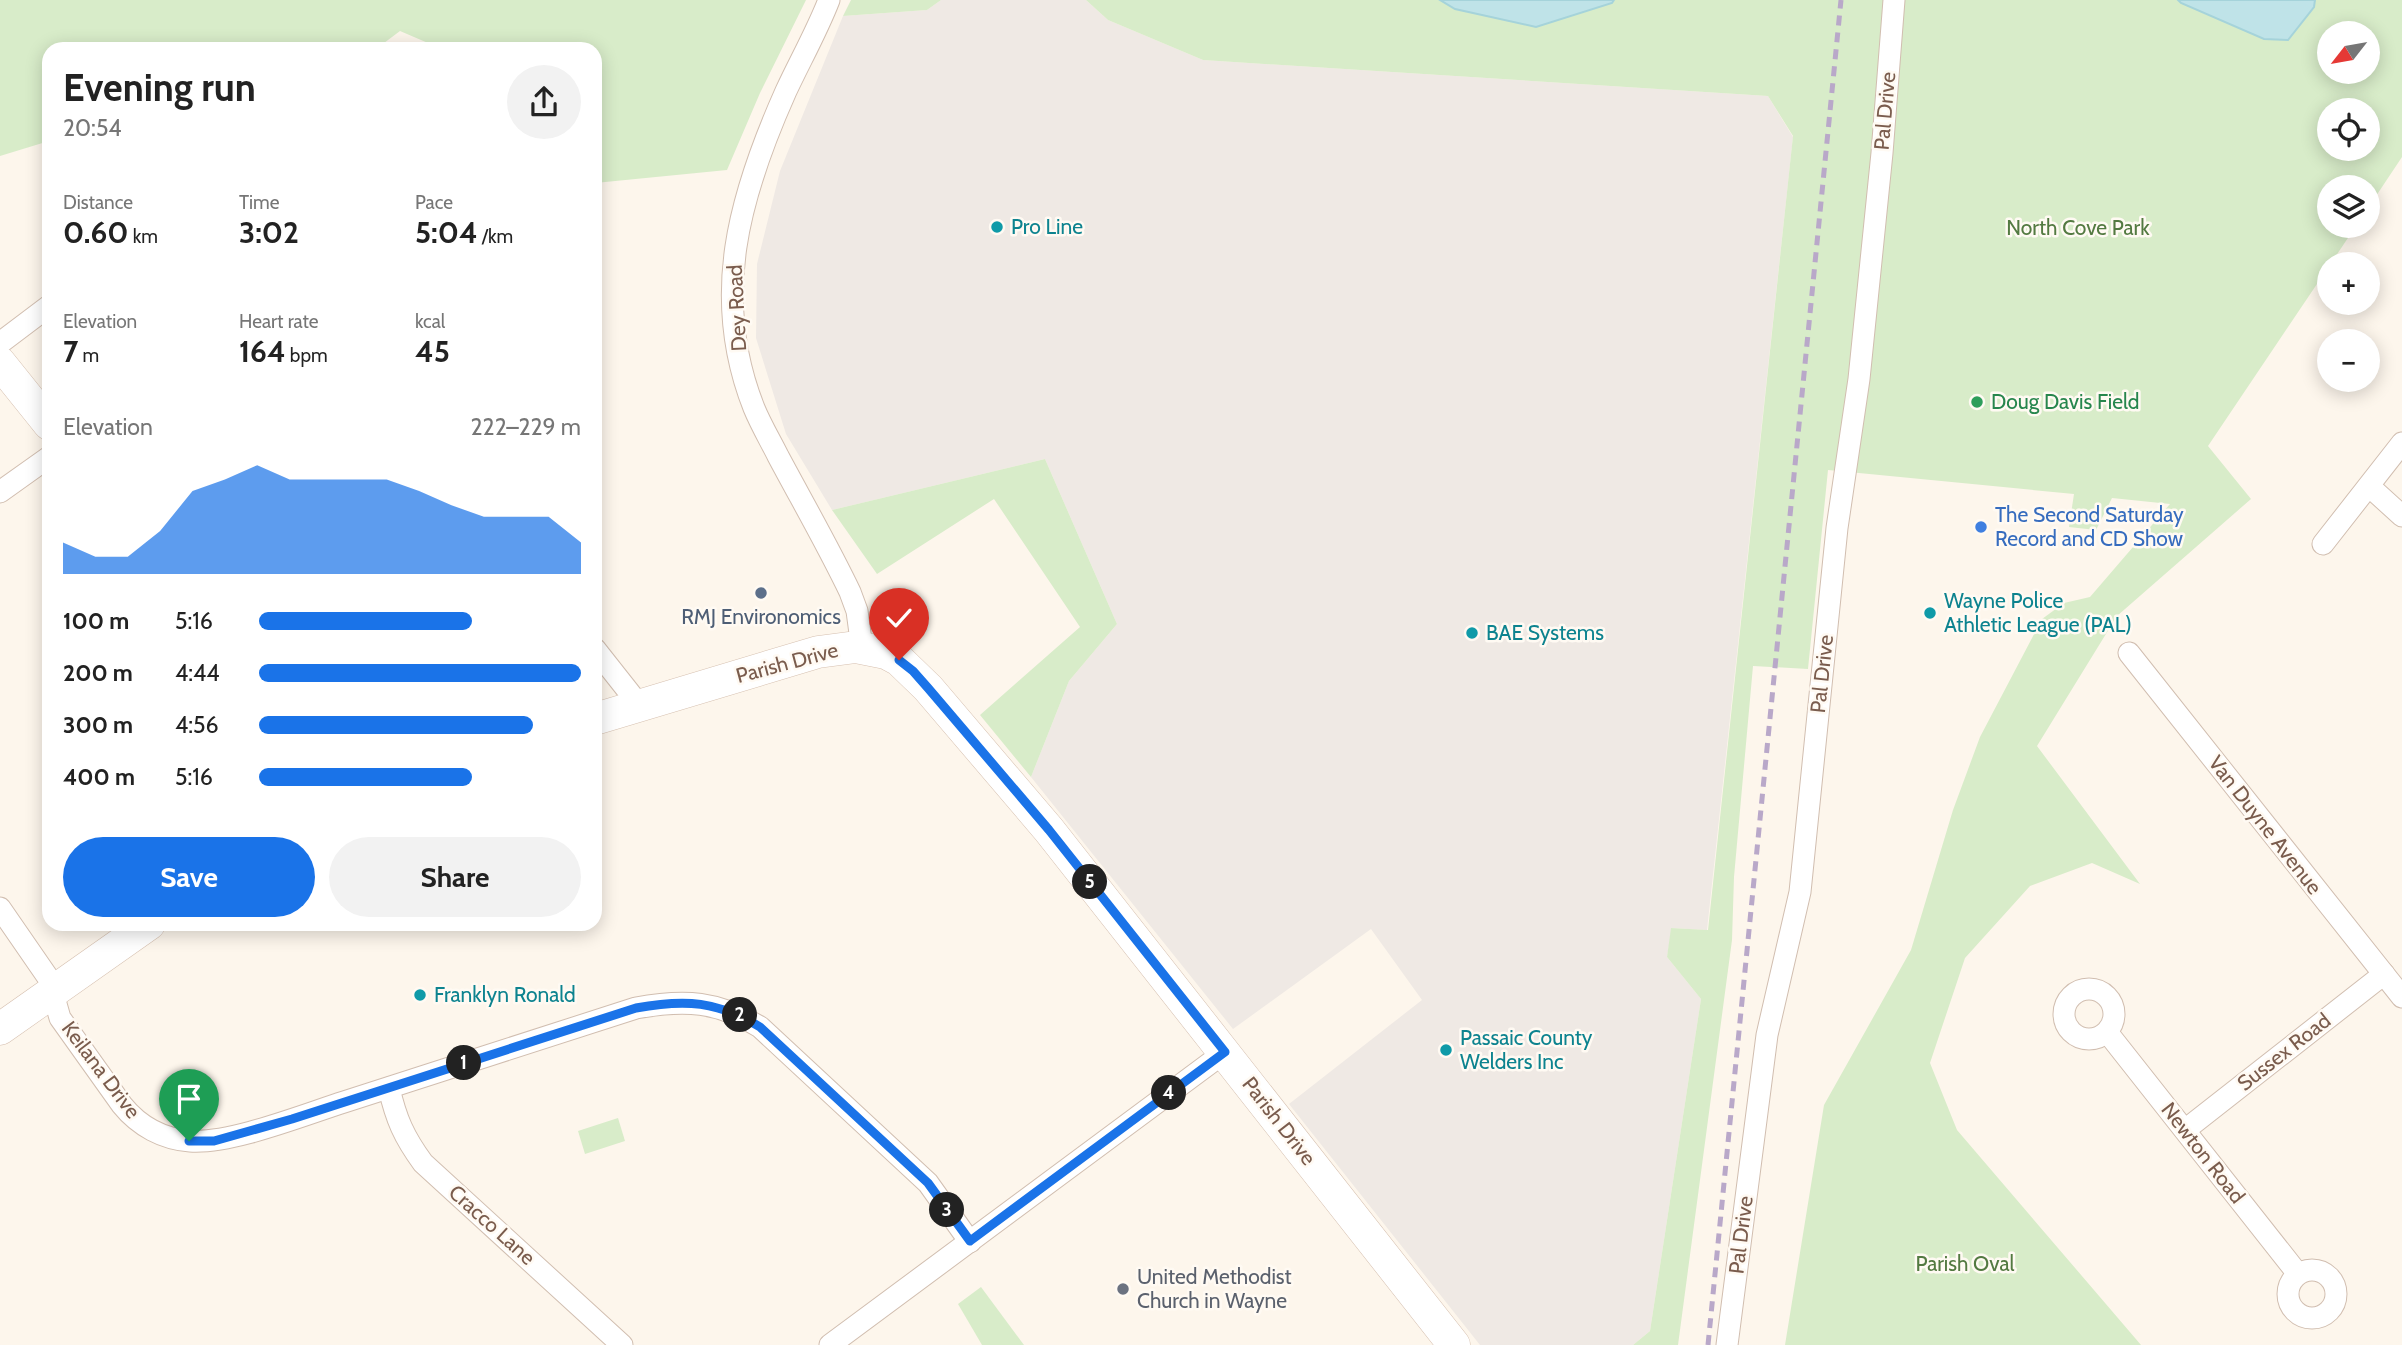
<!DOCTYPE html>
<meta charset="utf-8">
<style>
:root{--surface:#fff;--page:#f2f2f2;--text:#222;--muted:#767676;--accent:#1a73e8}
body{margin:0;font-family:Cabin,sans-serif;background:var(--page);color:var(--text);height:100vh;display:flex;flex-direction:column;font-size:26px;white-space:nowrap}
*{box-sizing:border-box;margin:0}
p{font-size:23px;color:var(--muted)}
.icon{flex:none;width:38px;height:38px;fill:none;stroke:currentColor;stroke-width:2;stroke-linecap:round;stroke-linejoin:round}
.map{position:relative;flex:1;overflow:hidden}
.side{position:absolute;left:42px;top:42px;width:560px;height:889px;display:flex;flex-direction:column;background:var(--surface);border-radius:21px;box-shadow:0 4px 18px #0003}
.side>*{flex:none}
.needle{width:46px;rotate:239deg}
.controls{position:absolute;left:2317px;top:21px;display:grid;gap:14px}
.controls a{display:grid;place-items:center;width:63px;height:63px;border-radius:50%;background:var(--surface);box-shadow:0 4px 18px #0003;font-size:35px}
.pin{position:absolute;display:grid;place-items:center;width:60px;height:60px;color:#fff;margin:-72px -30px;border-radius:50% 50% 50% 0;rotate:-45deg;box-shadow:0 0 7px #0007}
.pin .icon{rotate:45deg}
.km{position:absolute;width:35px;height:35px;margin:-18px;border-radius:50%;background:#222;color:#fff;font-size:19px;line-height:35px;text-align:center}
.round{display:grid;place-items:center;flex:none;width:74px;height:74px;border-radius:37px;background:var(--page)}
.headline{display:flex;align-items:center;justify-content:space-between;height:119px;padding:0 21px}
h1{font-size:38px;font-weight:700;line-height:52px}
.figures{display:grid;grid-template-columns:repeat(3,1fr);gap:10px;height:119px;padding:7px 21px}
.figures div{display:grid;align-content:center}
.figures b{font-size:30px;font-weight:700}
.figures small{font-size:19px;font-weight:400}
.figures p{font-size:19px}
.chart{height:196px;padding:14px 21px}
.chart p{display:flex;justify-content:space-between}
.chart svg{width:100%;height:126px;margin-top:7px;fill:var(--accent);opacity:.7}
.cta{display:flex;gap:14px;margin-top:auto;padding:14px 21px}
.cta a{flex:1;height:80px;border-radius:42px;background:var(--accent);color:#fff;font-size:28px;font-weight:700;line-height:80px;text-align:center}
.cta a+a{background:var(--page);color:var(--text)}
ul{padding:0 21px;list-style:none;font-size:23px}
li{display:grid;grid-template-columns:112px 84px 1fr;align-items:center;height:52px}
li i{height:18px;border-radius:9px;background:var(--accent)}
.map>svg:first-child{display:block}
.industrial{fill:#efe9e4}
.green{fill:#d8ecc9;fill-rule:evenodd}
.water{fill:#bfe3e8;stroke:#a5d3da;stroke-width:2}
.lines{fill:none;stroke-linecap:round;stroke-linejoin:round}
.street-casing{stroke:#d1beb0;stroke-width:23}
.secondary-casing{stroke:#d6c0b0;stroke-width:33}
.street{stroke:#fff;stroke-width:21}
.secondary{stroke:#fff;stroke-width:32}
.rail{stroke:#b9a8c9;stroke-width:5;stroke-dasharray:10 7;stroke-linecap:butt}
.route-casing{stroke:#fff;stroke-width:14}
.route{stroke:#1a73e8;stroke-width:9}
.culture-dot{fill:#0f9aa8;stroke:#fffaf3;stroke-width:2.5}
.leisure-dot{fill:#2e9e5b;stroke:#fffaf3;stroke-width:2.5}
.shop-dot{fill:#3f7fe0;stroke:#fffaf3;stroke-width:2.5}
.service-dot{fill:#5c6f8a;stroke:#fffaf3;stroke-width:2.5}
.worship-dot{fill:#6b7280;stroke:#fffaf3;stroke-width:2.5}
.labels{text-anchor:middle;stroke-width:5;stroke-linejoin:round;paint-order:stroke}
.street-label{font-size:21px;fill:#7a5c4d;stroke:#fffaf3}
.culture-label{font-size:21px;fill:#0d838f;stroke:#fffaf3;text-anchor:start}
.park-label{font-size:21px;fill:#537a41;stroke:#fffaf3}
.leisure-label{font-size:21px;fill:#27864d;stroke:#fffaf3;text-anchor:start}
.shop-label{font-size:21px;fill:#366cbe;stroke:#fffaf3;text-anchor:start}
.service-label{font-size:21px;fill:#4e5e75;stroke:#fffaf3}
.worship-label{font-size:21px;fill:#5b616d;stroke:#fffaf3;text-anchor:start}
</style>
<div class="map">
<svg width="2402" height="1345" viewBox="0 0 2402 1345">
<rect width="100%" height="100%" fill="#fdf6ec"/>
<polygon class="industrial" points="941,0 1086,0 1108,20 1203,60 1768,96 1793,137 1707,930 1672,928 1667,957 1701,999 1650,1331 1633,1345 1480,1345 1289,1104 1422,1000 1371,929 1233,1029 1031,777 1069,681 1117,624 1045,459 832,510 786,434 756,338 757,264 780,171 843,16 927,10"/>
<g class="green">
<polygon points="0,0 806,0 760,93 727,170 595,183 595,49 442,49 400,31 376,49 49,49 49,141 0,156"/>
<polygon points="851,0 941,0 927,10 843,16"/>
<path d="M1086,0H1440L1455,9L1612,3L1615,0H2402V157L2368,208V187H2329V226H2356L2208,446L2251,499L2117,616L2037,746L2140,884L2092,863L2030,886L1965,958L1930,1063L1957,1130L2141,1345H1785L1824,1105L1911,950L1953,810L1980,737L2042,619L2064,603L2090,597L2170,504L2112,498L2096,530L2069,527L2074,494L1828,470L1808,669L1753,666L1734,877L1732,940L1678,1345H1633L1650,1331L1701,999L1667,957L1671,928L1708,930L1793,136L1768,96L1203,60L1108,20ZM2329,33H2368V72H2329ZM2329,110H2368V149H2329Z"/>
<polygon points="1045,459 1117,624 1069,681 1031,777 980,715 1080,627 994,499 877,574 832,510"/>
<polygon points="618,1118 625,1141 585,1154 578,1131"/>
<polygon points="981,1287 1024,1345 982,1345 958,1304"/>
</g>
<g class="water">
<polygon points="1440,0 1614,0 1612,3 1536,27 1455,9"/>
<polygon points="2178,0 2315,0 2314,7 2288,40 2264,39 2181,3"/>
</g>
<g class="lines">
<g class="street-casing">
<g id="street">
<path d="M829,0C817,31 800,61 786,91C739,196 710,297 754,408C761,425 770,440 778,456C802,501 828,546 850,592L857,611L862,648"/>
<polyline points="0,343 49,306"/>
<polyline points="2369,486 2402,516"/>
<polyline points="0,492 49,457"/>
<polyline points="2323,544 2402,443"/>
<polyline points="595,649 640,706"/>
<polyline points="2129,653 2402,997"/>
<path d="M0,908L49,979L60,1018L122,1105C139,1126 163,1139 190,1141C231,1144 303,1115 344,1102C441,1071 539,1039 636,1008C685,999 718,1001 760,1027L928,1183L970,1242"/>
<circle cx="2089" cy="1014" r="25"/>
<polyline points="2107,1032 2298,1274"/>
<path d="M389,1088C396,1119 404,1137 423,1163L622,1345"/>
<polyline points="2185,1130 2384,974"/>
<circle cx="2312" cy="1294" r="24"/>
<polyline points="830,1345 1225,1052"/>
<polyline points="1727,1345 1767,1035 1800,892 1837,528 1859,379 1882,153 1894,0"/>
</g>
</g>
<g class="secondary-casing">
<g id="secondary">
<polyline points="0,363 49,424"/>
<polyline points="595,719 818,652 856,647 886,653 899,660 928,688 1049,830 1454,1345"/>
<polyline points="0,1029 149,924"/>
</g>
</g>
<use href="#street" class="street"/>
<use href="#secondary" class="secondary"/>
<polyline class="rail" points="1708,1345 1841,0"/>
</g>
<g class="lines">
<g class="route-casing">
<path id="route" d="M189,1141H214L292,1119L636,1008C685,999 718,1001 760,1027L928,1183L970,1241L1225,1052L1049,830L928,688L913,671L899,660"/>
</g>
<use href="#route" class="route"/>
</g>
<g class="culture-dot">
<circle cx="997" cy="227" r="7"/>
<circle cx="1930" cy="613" r="7"/>
<circle cx="1472" cy="633" r="7"/>
<circle cx="420" cy="995" r="7"/>
<circle cx="1446" cy="1050" r="7"/>
</g>
<circle class="leisure-dot" cx="1977" cy="402" r="7"/>
<circle class="shop-dot" cx="1981" cy="527" r="7"/>
<circle class="service-dot" cx="761" cy="593" r="7"/>
<circle class="worship-dot" cx="1123" cy="1289" r="7"/>
<g class="labels">
<g class="street-label">
<text transform="translate(1885 111) rotate(-85)" y="7">Pal Drive</text>
<text transform="translate(737 308) rotate(-93)" y="7">Dey Road</text>
<text transform="translate(787 663) rotate(-15)" y="7">Parish Drive</text>
<text transform="translate(1822 674) rotate(-84)" y="7">Pal Drive</text>
<text transform="translate(2265 825) rotate(52)" y="7">Van Duyne Avenue</text>
<text transform="translate(2284 1052) rotate(-38)" y="7">Sussex Road</text>
<text transform="translate(101 1070) rotate(53)" y="7">Keilana Drive</text>
<text transform="translate(1279 1121) rotate(52)" y="7">Parish Drive</text>
<text transform="translate(2203 1153) rotate(52)" y="7">Newton Road</text>
<text transform="translate(492 1225) rotate(42)" y="7">Cracco Lane</text>
<text transform="translate(1741 1235) rotate(-83)" y="7">Pal Drive</text>
</g>
<g class="culture-label">
<text x="1011" y="234">Pro Line</text>
<text x="1944" y="608">Wayne Police<tspan x="1944" dy="24">Athletic League (PAL)</tspan></text>
<text x="1486" y="640">BAE Systems</text>
<text x="434" y="1002">Franklyn Ronald</text>
<text x="1460" y="1045">Passaic County<tspan x="1460" dy="24">Welders Inc</tspan></text>
</g>
<g class="park-label">
<text x="2078" y="235">North Cove Park</text>
<text x="1965" y="1271">Parish Oval</text>
</g>
<g class="leisure-label">
<text x="1991" y="409">Doug Davis Field</text>
</g>
<g class="shop-label">
<text x="1995" y="522">The Second Saturday<tspan x="1995" dy="24">Record and CD Show</tspan></text>
</g>
<g class="service-label">
<text x="761" y="624">RMJ Environomics</text>
</g>
<g class="worship-label">
<text x="1137" y="1284">United Methodist<tspan x="1137" dy="24">Church in Wayne</tspan></text>
</g>
</g>
</svg>
<div class="controls">
<a><svg class="needle" viewBox="-14 -14 28 28"><path d="M0-13l5 13h-10z" fill="#e53935"/><path d="M0 13l5-13h-10z" fill="#767676"/></svg></a>
<a><svg class="icon" aria-label="locate" viewBox="0 0 24 24"><circle cx="12" cy="12" r="6"/><path d="M12 2v4M12 18v4M2 12h4M18 12h4"/></svg></a>
<a><svg class="icon" aria-label="layers" viewBox="0 0 24 24"><path d="M12 4l9 5-9 5-9-5zM3 14l9 5 9-5"/></svg></a>
<a>+</a>
<a>−</a>
</div>
<div class="pin" style="left:189px;top:1141px;background:#1e9e55"><svg class="icon" aria-label="arrive" viewBox="0 0 24 24"><path d="M6 21V4h12l-3 4 3 4H6"/></svg></div>
<div class="pin" style="left:899px;top:660px;background:#d93025"><svg class="icon" aria-label="check" viewBox="0 0 24 24"><path d="M5 12l5 5 9-10"/></svg></div>
<b class="km" style="left:464px;top:1063px">1</b>
<b class="km" style="left:740px;top:1015px">2</b>
<b class="km" style="left:947px;top:1210px">3</b>
<b class="km" style="left:1169px;top:1093px">4</b>
<b class="km" style="left:1090px;top:882px">5</b>
<section class="side">
<div class="headline"><div><h1>Evening run</h1><p>20:54</p></div><a class="round"><svg class="icon" aria-label="share" viewBox="0 0 24 24"><path d="M12 15V3M7 8l5-5 5 5M5 13v7h14v-7"/></svg></a></div>
<div class="figures">
<div><p>Distance</p><b>0.60<small> km</small></b></div>
<div><p>Time</p><b>3:02</b></div>
<div><p>Pace</p><b>5:04<small> /km</small></b></div>
</div>
<div class="figures">
<div><p>Elevation</p><b>7<small> m</small></b></div>
<div><p>Heart rate</p><b>164<small> bpm</small></b></div>
<div><p>kcal</p><b>45</b></div>
</div>
<div class="chart"><p><span>Elevation</span>222–229 m</p>
<svg viewBox="0 0 160 44" preserveAspectRatio="none"><path d="M0 44V33L10 38L20 38L30 29L40 15L50 11L60 6L70 11L80 11L90 11L100 11L110 15L120 20L130 24L140 24L150 24L160 33V44z"/></svg>
</div>
<ul>
<li><b>100 m</b>5:16<i style="width:66%"></i></li>
<li><b>200 m</b>4:44<i style="width:100%"></i></li>
<li><b>300 m</b>4:56<i style="width:85%"></i></li>
<li><b>400 m</b>5:16<i style="width:66%"></i></li>
</ul>
<div class="cta"><a>Save</a><a>Share</a></div>
</section>
</div>
